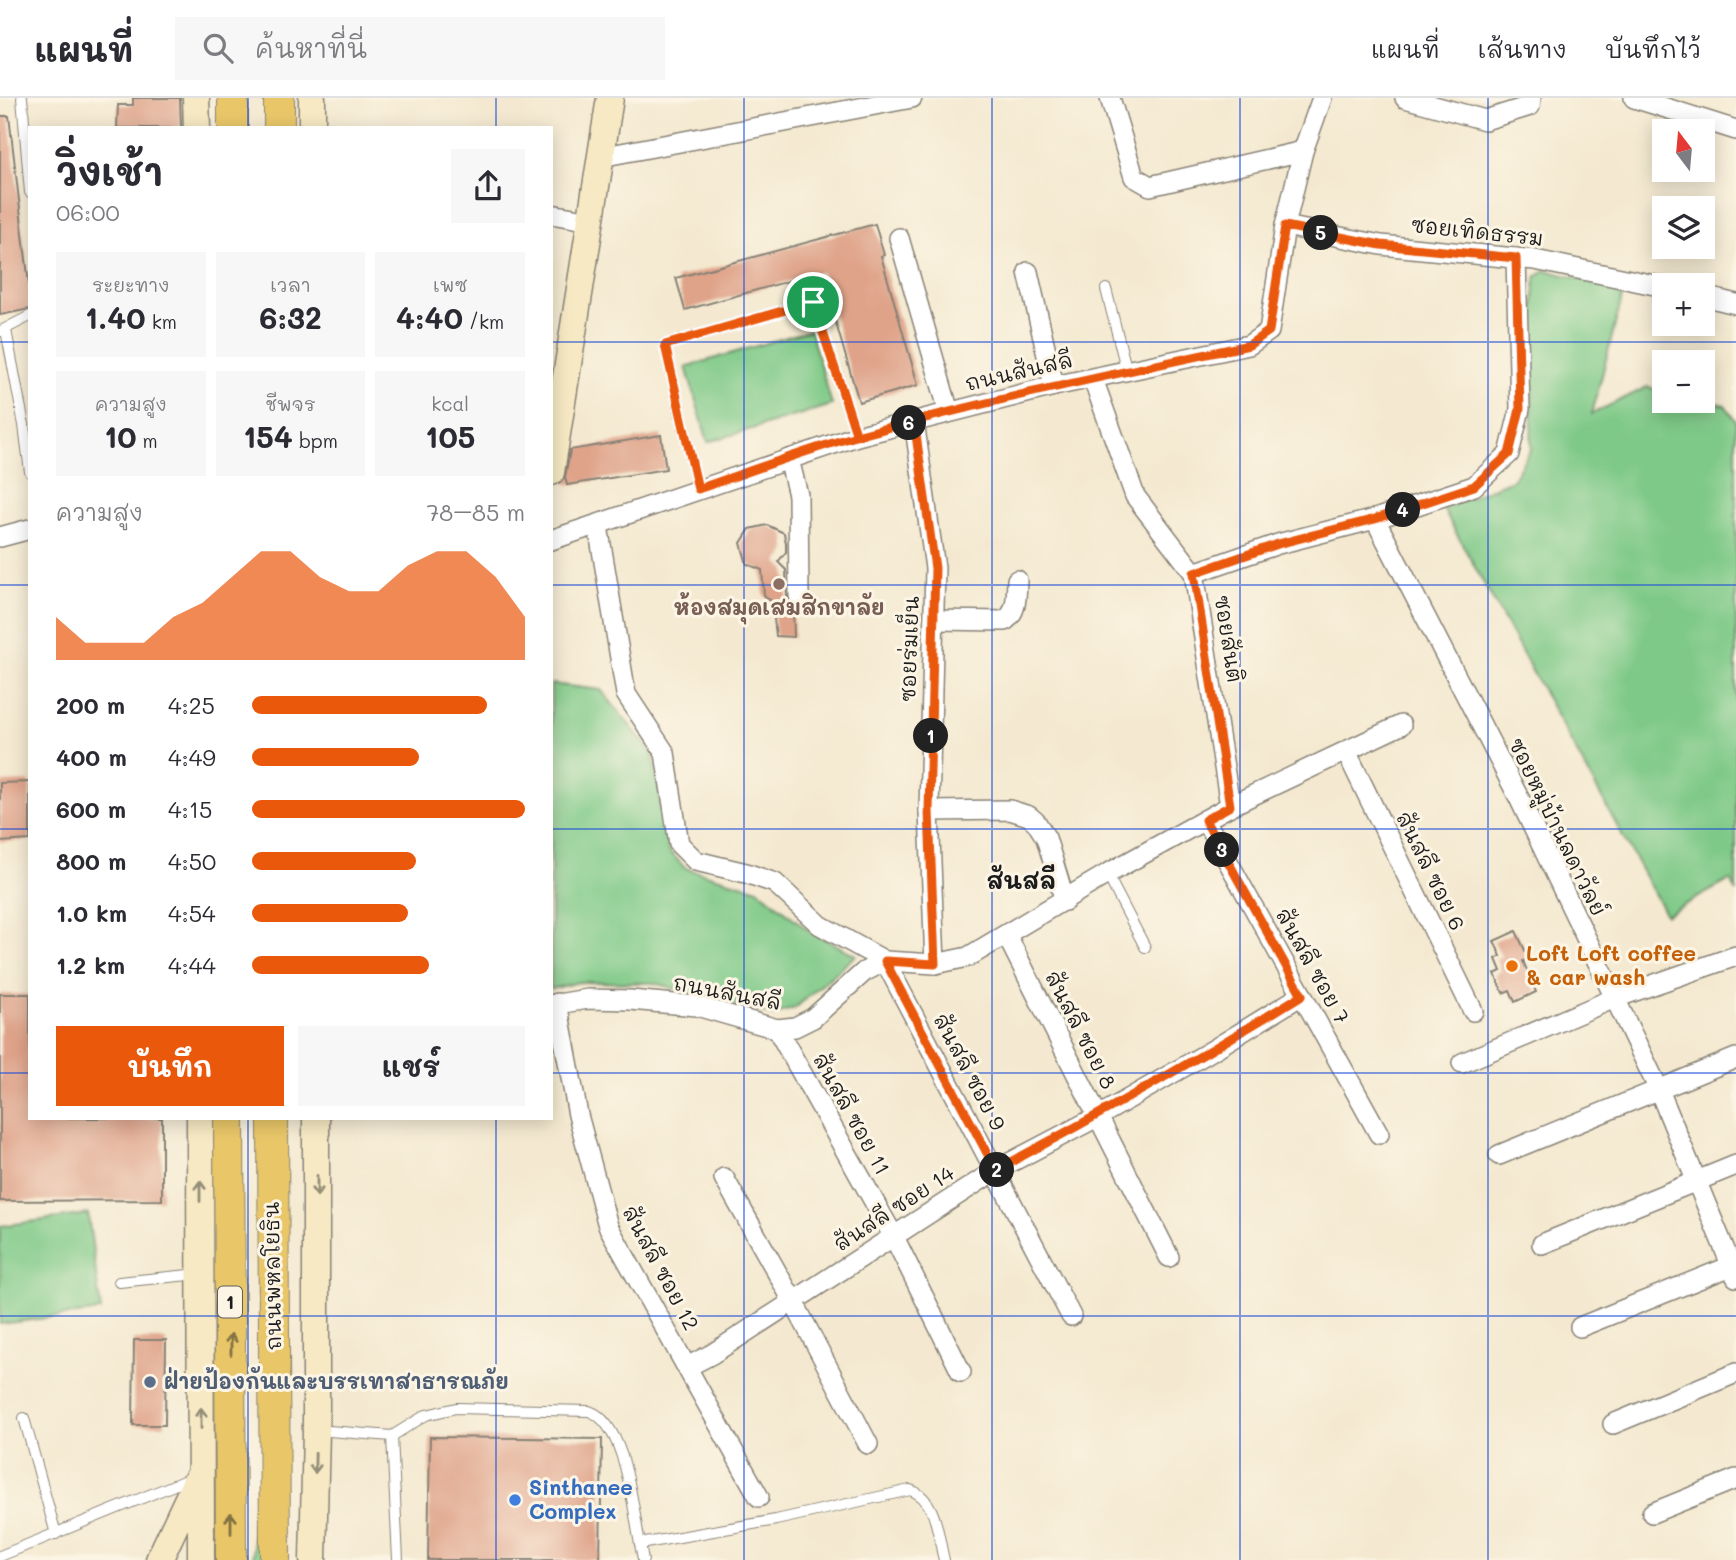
<!DOCTYPE html>
<html lang="th">
<meta charset="utf-8">
<style>
:root{--surface:#fff;--page:#f7f7f7;--text:#2b2b33;--muted:#7c7c81;--line:#e1e1e2;--accent:#ea580c}
body{margin:0;font-family:Mali,"Playpen Sans Thai",sans-serif;background:var(--page);color:var(--text);height:100vh;display:flex;flex-direction:column;font-size:26px;white-space:nowrap}
*{box-sizing:border-box;margin:0}
p{font-size:23px;color:var(--muted)}
.icon{flex:none;width:38px;height:38px;fill:none;stroke:currentColor;stroke-width:2;stroke-linecap:round;stroke-linejoin:round}
.map{position:relative;flex:1;overflow:hidden}
.side{position:absolute;left:28px;top:28px;width:525px;height:994px;display:flex;flex-direction:column;background:var(--surface);border-radius:0px;box-shadow:0 4px 18px #0003}
.side>*{flex:none}
.needle{width:46px;rotate:344deg}
.controls{position:absolute;left:1652px;top:21px;display:grid;gap:14px}
.controls a{display:grid;place-items:center;width:63px;height:63px;border-radius:0px;background:var(--surface);box-shadow:0 4px 18px #0003;font-size:35px}
.pin{position:absolute;display:grid;place-items:center;width:60px;height:60px;color:#fff;margin:-30px;border:4px solid #fff;border-radius:50%;box-shadow:0 2px 7px #0007}
.km{position:absolute;width:35px;height:35px;margin:-18px;border-radius:50%;background:#222;color:#fff;font-size:19px;line-height:35px;text-align:center}
.round{display:grid;place-items:center;flex:none;width:74px;height:74px;border-radius:0px;background:var(--page)}
.summary{display:flex;align-items:center;justify-content:space-between;height:119px;padding:0 28px}
h1{font-size:38px;font-weight:700;line-height:52px}
.figures{display:grid;grid-template-columns:repeat(3,1fr);gap:10px;height:119px;padding:7px 28px}
.figures div{display:grid;align-content:center;border-radius:0px;background:var(--page);text-align:center}
.figures b{font-size:30px;font-weight:700}
.figures small{font-size:19px;font-weight:400}
.figures p{font-size:19px}
.chart{height:196px;padding:14px 28px}
.chart p{display:flex;justify-content:space-between}
.chart svg{width:100%;height:126px;margin-top:7px;fill:var(--accent);opacity:.7}
.primary-button{display:flex;gap:14px;margin-top:auto;padding:14px 28px}
.primary-button a{flex:1;height:80px;border-radius:0px;background:var(--accent);color:#fff;font-size:28px;font-weight:700;line-height:80px;text-align:center}
.primary-button a+a{background:var(--page);color:var(--text)}
ul{padding:0 28px;list-style:none;font-size:23px}
li{display:grid;grid-template-columns:112px 84px 1fr;align-items:center;height:52px}
li i{height:18px;border-radius:9px;background:var(--accent)}
header{display:flex;align-items:center;gap:42px;box-sizing:border-box;height:98px;padding:0 35px;background:var(--surface);border-bottom:2px solid var(--line)}
header strong{font-size:33px}
nav{display:flex;gap:38px;margin-inline-start:auto;font-size:24px}
.search{width:490px;height:63px;background:var(--page);display:flex;align-items:center;gap:18px;box-sizing:border-box;padding:0 24px;border-radius:0px;color:var(--muted);font-size:26px}
.map>svg:first-child{display:block}
.green{fill:#7ec987;stroke:#4d7252;stroke-width:2}
.building{fill:#dfa389}
.lines{fill:none;stroke-linecap:round;stroke-linejoin:round}
.lane-casing{stroke:#888276;stroke-width:12}
.street-casing{stroke:#888276;stroke-width:22}
.secondary-casing{stroke:#888276;stroke-width:29}
.primary-casing{stroke:#888276;stroke-width:32}
.lane{stroke:#fff;stroke-width:10}
.street{stroke:#fff;stroke-width:19}
.secondary{stroke:#f6e9c3;stroke-width:26}
.primary{stroke:#e9c769;stroke-width:30}
.oneway{stroke:#948d78}
.oneway2{stroke:#827242}
.route-casing{stroke:#fff;stroke-width:14}
.route{stroke:#ea580c;stroke-width:9}
.grid{fill:none;stroke:#1d4ed8;stroke-width:2;stroke-opacity:0.55}
.education-dot{fill:#8d6e63;stroke:#fcf5e5;stroke-width:2.5}
.food-dot{fill:#e8710a;stroke:#fcf5e5;stroke-width:2.5}
.service-dot{fill:#5c6f8a;stroke:#fcf5e5;stroke-width:2.5}
.shop-dot{fill:#3f7fe0;stroke:#fcf5e5;stroke-width:2.5}
.labels{text-anchor:middle;stroke-width:6;stroke-linejoin:round;paint-order:stroke}
.shield{fill:#fcf5e5;stroke:#5f5d58;stroke-width:2}
.shield-label{font-size:19px;font-weight:bold;fill:#1c1c1c}
.street-label{font-size:21px;fill:#1c1c1c;stroke:#fcf5e5}
.education-label{font-size:21px;font-weight:bold;fill:#785e54;stroke:#fcf5e5}
.food-label{font-size:21px;font-weight:bold;fill:#c56008;stroke:#fcf5e5;text-anchor:start}
.service-label{font-size:21px;font-weight:bold;fill:#4e5e75;stroke:#fcf5e5;text-anchor:start}
.shop-label{font-size:21px;font-weight:bold;fill:#366cbe;stroke:#fcf5e5;text-anchor:start}
.neighbourhood-label{font-size:23px;font-weight:bold;fill:#1c1c1c;stroke:#fcf5e5}
</style>
<header>
<strong>แผนที่</strong>
<div class="search"><svg class="icon" aria-label="search" viewBox="0 0 24 24"><circle cx="10" cy="10" r="6"/><path d="M15 15l6 6"/></svg>ค้นหาที่นี่</div>
<nav><a>แผนที่</a><a>เส้นทาง</a><a>บันทึกไว้</a></nav>
</header>
<div class="map">
<svg width="1736" height="1462" viewBox="0 0 1736 1462">
<rect width="100%" height="100%" fill="#fcf5e5"/>
<filter id="ink" filterUnits="userSpaceOnUse"><feTurbulence type="fractalNoise" baseFrequency=".0143" numOctaves="2"/><feDisplacementMap in="SourceGraphic" scale="14" xChannelSelector="R" yChannelSelector="G"/><feConvolveMatrix kernelMatrix="1 2 1 2 8 2 1 2 1" color-interpolation-filters="sRGB"/></filter>
<filter id="wash" filterUnits="userSpaceOnUse"><feTurbulence type="fractalNoise" baseFrequency=".00686" numOctaves="4" result="noise"/><feDisplacementMap in="SourceGraphic" scale="28" xChannelSelector="R" yChannelSelector="G"/><feGaussianBlur stdDeviation="1.57" result="paint"/><feColorMatrix in="noise" values="0 0 0 0 0 0 0 0 0 0 0 0 0 0 0 0 0 1.4 0 .05"/><feComposite in="paint" operator="in"/></filter>
<g filter="url(#wash)">
<rect width="100%" height="100%" fill="#f4e9d0"/>
<g class="green">
<polygon points="1545,172 1624,192 1592,316 1647,289 1664,293 1664,303 1703,302 1725,307 1736,323 1736,794 1730,782 1666,817 1443,411 1512,382 1531,351 1535,180"/>
<polygon points="810,232 832,307 708,344 686,269"/>
<polygon points="551,586 601,592 653,656 669,753 685,770 758,791 809,833 856,857 795,910 772,917 654,885 579,884 551,891"/>
<polygon points="88,1116 101,1213 0,1226 0,1128"/>
<polygon points="257,1422 265,1424 265,1462 253,1462 253,1431"/>
</g>
<g id="blocks">
<g class="building">
<polygon points="133,0 180,0 181,30 117,30 118,7 133,7"/>
<polygon points="0,18 9,18 30,195 30,211 0,217"/>
<polygon points="875,126 884,157 881,158 918,287 859,304 821,174 685,212 676,180"/>
<polygon points="661,337 666,371 567,387 565,379 570,352"/>
<polygon points="767,427 784,435 786,445 786,454 778,464 786,472 787,499 793,509 794,539 776,538 772,504 764,497 762,472 747,466 741,445 750,431"/>
<polygon points="30,684 30,742 0,744 0,685"/>
<polygon points="1516,833 1529,861 1523,863 1536,894 1515,904 1510,892 1503,895 1495,876 1501,873 1496,861 1501,858 1494,843"/>
<polygon points="0,896 30,896 30,1020 162,1020 162,1102 0,1103"/>
<polygon points="134,1242 166,1242 165,1327 133,1327"/>
<polygon points="430,1339 602,1341 600,1462 428,1462"/>
</g>
</g>
</g>
<g filter="url(#ink)">
<use href="#blocks" fill-opacity="0" stroke="#888276" stroke-width="2"/>
<g class="lines">
<g class="lane-casing">
<g id="lane">
<polyline points="22,0 30,94"/>
<polyline points="1106,191 1127,274"/>
<polyline points="6,232 24,327 30,374"/>
<polyline points="1,233 30,218"/>
<polyline points="698,391 665,247 813,204 857,338"/>
<polyline points="1107,776 1145,849"/>
<polyline points="119,1184 199,1176"/>
<polyline points="24,1320 56,1436"/>
<path d="M316,1332L392,1338L426,1317L456,1310L589,1313C626,1325 633,1412 640,1446L776,1422L910,1392C937,1400 938,1439 944,1462"/>
<polyline points="392,1338 398,1462"/>
<polyline points="640,1446 643,1462"/>
<polyline points="0,1458 191,1380"/>
</g>
</g>
<g class="street-casing">
<g id="street">
<polyline points="1110,0 1134,79 1150,88 1303,53"/>
<polyline points="1405,0 1485,22 1530,8 1531,0"/>
<polyline points="1634,0 1736,32"/>
<polyline points="600,59 912,0"/>
<polyline points="551,116 591,123"/>
<polyline points="1285,128 1381,147 1535,162 1664,189"/>
<polyline points="899,140 949,314"/>
<polyline points="1028,174 1054,288"/>
<polyline points="1703,198 1736,206"/>
<polyline points="1093,281 1135,398 1194,475 1230,708"/>
<polyline points="914,323 935,470 929,713 935,866"/>
<polyline points="789,361 798,397 799,498"/>
<polyline points="1375,421 1519,700 1659,992 1736,1179"/>
<polyline points="598,428 626,596 665,655 679,746 696,763 746,775 775,785 820,827 885,863 1071,1218"/>
<polyline points="0,439 30,431"/>
<polyline points="551,442 857,338 1054,288 1249,247 1269,233 1285,128 1303,53 1322,0"/>
<polyline points="1194,475 1278,446 1375,421 1474,388 1509,356 1520,311 1516,160"/>
<path d="M934,522L1005,523C1018,513 1016,497 1017,482"/>
<polyline points="1346,653 1473,913"/>
<polyline points="929,713 1010,712 1029,718 1036,724 1046,740 1065,803"/>
<polyline points="1205,722 1379,1036"/>
<polyline points="1007,838 1169,1159"/>
<polyline points="557,905 578,1017 608,1128 759,1399"/>
<polyline points="551,907 588,901 630,902 697,908 777,931 795,929 813,920 864,874 885,863 935,866 968,859 1107,776 1230,708 1401,627"/>
<polyline points="777,931 894,1139 961,1274"/>
<polyline points="1462,965 1615,900 1736,858"/>
<polyline points="1499,1057 1736,960"/>
<polyline points="724,1080 793,1203 868,1346"/>
<polyline points="1542,1146 1736,1067"/>
<polyline points="1580,1229 1736,1166"/>
<polyline points="687,1269 712,1256 996,1072 1099,1018 1211,953 1302,897"/>
<polyline points="1613,1326 1736,1275"/>
<polyline points="1652,1415 1736,1381"/>
</g>
</g>
<g class="secondary-casing">
<g id="secondary">
<polyline points="196,0 197,30"/>
<polyline points="312,30 312,0"/>
<polyline points="551,374 610,0"/>
<polyline points="200,1020 201,1462"/>
<polyline points="159,1462 197,1381"/>
<polyline points="313,1462 316,1332 316,1020"/>
</g>
</g>
<g class="primary-casing">
<g id="primary">
<polyline points="233,30 233,0"/>
<polyline points="279,30 279,0"/>
<polyline points="229,1020 231,1462"/>
<polyline points="273,1020 275,1462"/>
</g>
</g>
<use href="#lane" class="lane"/>
<use href="#street" class="street"/>
<use href="#secondary" class="secondary"/>
<use href="#primary" class="primary"/>
</g>
<defs><path id="oneway-shaft" d="M-6 0H5M1.5-3L5.5 0L1.5 3" fill="none" stroke-width="1.6" stroke-linecap="round" stroke-linejoin="round" transform="scale(1.75)"/></defs>
<g class="oneway">
<use href="#oneway-shaft" transform="translate(317 1088) rotate(90)"/>
<use href="#oneway-shaft" transform="translate(200 1093) rotate(-90)"/>
<use href="#oneway-shaft" transform="translate(201 1320) rotate(-90)"/>
<use href="#oneway-shaft" transform="translate(315 1365) rotate(91)"/>
</g>
<g class="oneway2">
<use href="#oneway-shaft" transform="translate(231 1246) rotate(-90)"/>
<use href="#oneway-shaft" transform="translate(231 1425) rotate(-90)"/>
</g>
</g>
<g class="lines" filter="url(#ink)">
<g class="route-casing">
<path id="route" d="M813,204L857,338L914,323L935,470L929,713L935,866L885,863L996,1072C1100,1017 1202,959 1302,897L1205,722L1230,708L1194,475L1278,446L1375,421L1474,388L1509,356L1520,311L1516,160L1381,147L1285,128L1269,233L1249,247C1119,275 989,302 860,337C805,352 752,373 698,391L665,247L813,204"/>
</g>
<use href="#route" class="route"/>
</g>
<path class="grid" d="M248,0V30M496,0V30M744,0V1462M992,0V1462M1240,0V1462M1488,0V1462M0,244H30M551,244H1736M0,487H30M551,487H1736M0,731H30M551,731H1736M0,975H30M551,975H1736M248,1020V1462M496,1020V1462M0,1218H1736"/>
<circle class="education-dot" cx="779" cy="486" r="7"/>
<circle class="food-dot" cx="1512" cy="868" r="7"/>
<circle class="service-dot" cx="150" cy="1284" r="7"/>
<circle class="shop-dot" cx="515" cy="1402" r="7"/>
<g class="labels">
<rect class="shield" x="218" y="1188.5" width="24" height="31" rx="5"/>
<g class="shield-label">
<text x="230" y="1211">1</text>
</g>
<g class="street-label">
<text transform="translate(1477 134) rotate(6)" y="7">ซอยเทิดธรรม</text>
<text transform="translate(1019 274) rotate(-13)" y="7">ถนนสันสลี</text>
<text transform="translate(1228 541) rotate(81)" y="7">ซอยสันติ</text>
<text transform="translate(910 551) rotate(-88)" y="7">ซอยร่มเย็น</text>
<text transform="translate(1557 729) rotate(64)" y="7">ซอยหมู่บ้านลดาวัลย์</text>
<text transform="translate(1430 773) rotate(64)" y="7">สันสลี ซอย 6</text>
<text transform="translate(1312 868) rotate(61)" y="7">สันสลี ซอย 7</text>
<text transform="translate(727 895) rotate(11)" y="7">ถนนสันสลี</text>
<text transform="translate(1080 932) rotate(63)" y="7">สันสลี ซอย 8</text>
<text transform="translate(969 974) rotate(62)" y="7">สันสลี ซอย 9</text>
<text transform="translate(851 1016) rotate(61)" y="7">สันสลี ซอย 11</text>
<text transform="translate(894 1111) rotate(-33)" y="7">สันสลี ซอย 14</text>
<text transform="translate(660 1170) rotate(62)" y="7">สันสลี ซอย 12</text>
<text transform="translate(273 1178) rotate(-91)" y="7">ถนนพหลโยธิน</text>
</g>
<g class="education-label">
<text x="779" y="517">ห้องสมุดเสมสิกขาลัย</text>
</g>
<g class="food-label">
<text x="1526" y="863">Loft Loft coffee<tspan x="1526" dy="24">&amp; car wash</tspan></text>
</g>
<g class="service-label">
<text x="164" y="1291">ฝ่ายป้องกันและบรรเทาสาธารณภัย</text>
</g>
<g class="shop-label">
<text x="529" y="1397">Sinthanee<tspan x="529" dy="24">Complex</tspan></text>
</g>
<g class="neighbourhood-label">
<text x="1021" y="791">สันสลี</text>
</g>
</g>
</svg>
<div class="controls">
<a><svg class="needle" viewBox="-14 -14 28 28"><path d="M0-13l5 13h-10z" fill="#e53935"/><path d="M0 13l5-13h-10z" fill="#7c7c81"/></svg></a>
<a><svg class="icon" aria-label="layers" viewBox="0 0 24 24"><path d="M12 4l9 5-9 5-9-5zM3 14l9 5 9-5"/></svg></a>
<a>+</a>
<a>−</a>
</div>
<div class="pin" style="left:813px;top:204px;background:#1e9e55"><svg class="icon" aria-label="arrive" viewBox="0 0 24 24"><path d="M6 21V4h12l-3 4 3 4H6"/></svg></div>
<b class="km" style="left:931px;top:638px">1</b>
<b class="km" style="left:997px;top:1072px">2</b>
<b class="km" style="left:1222px;top:752px">3</b>
<b class="km" style="left:1403px;top:412px">4</b>
<b class="km" style="left:1321px;top:135px">5</b>
<b class="km" style="left:909px;top:325px">6</b>
<section class="side">
<div class="summary"><div><h1>วิ่งเช้า</h1><p>06:00</p></div><a class="round"><svg class="icon" aria-label="share" viewBox="0 0 24 24"><path d="M12 15V3M7 8l5-5 5 5M5 13v7h14v-7"/></svg></a></div>
<div class="figures">
<div><p>ระยะทาง</p><b>1.40<small> km</small></b></div>
<div><p>เวลา</p><b>6:32</b></div>
<div><p>เพซ</p><b>4:40<small> /km</small></b></div>
</div>
<div class="figures">
<div><p>ความสูง</p><b>10<small> m</small></b></div>
<div><p>ชีพจร</p><b>154<small> bpm</small></b></div>
<div><p>kcal</p><b>105</b></div>
</div>
<div class="chart"><p><span>ความสูง</span>78–85 m</p>
<svg viewBox="0 0 160 44" preserveAspectRatio="none"><path d="M0 44V29L10 38L20 38L30 38L40 29L50 24L60 15L70 6L80 6L90 15L100 20L110 20L120 11L130 6L140 6L150 15L160 29V44z"/></svg>
</div>
<ul>
<li><b>200 m</b>4:25<i style="width:86%"></i></li>
<li><b>400 m</b>4:49<i style="width:61%"></i></li>
<li><b>600 m</b>4:15<i style="width:100%"></i></li>
<li><b>800 m</b>4:50<i style="width:60%"></i></li>
<li><b>1.0 km</b>4:54<i style="width:57%"></i></li>
<li><b>1.2 km</b>4:44<i style="width:65%"></i></li>
</ul>
<div class="primary-button"><a>บันทึก</a><a>แชร์</a></div>
</section>
</div>
